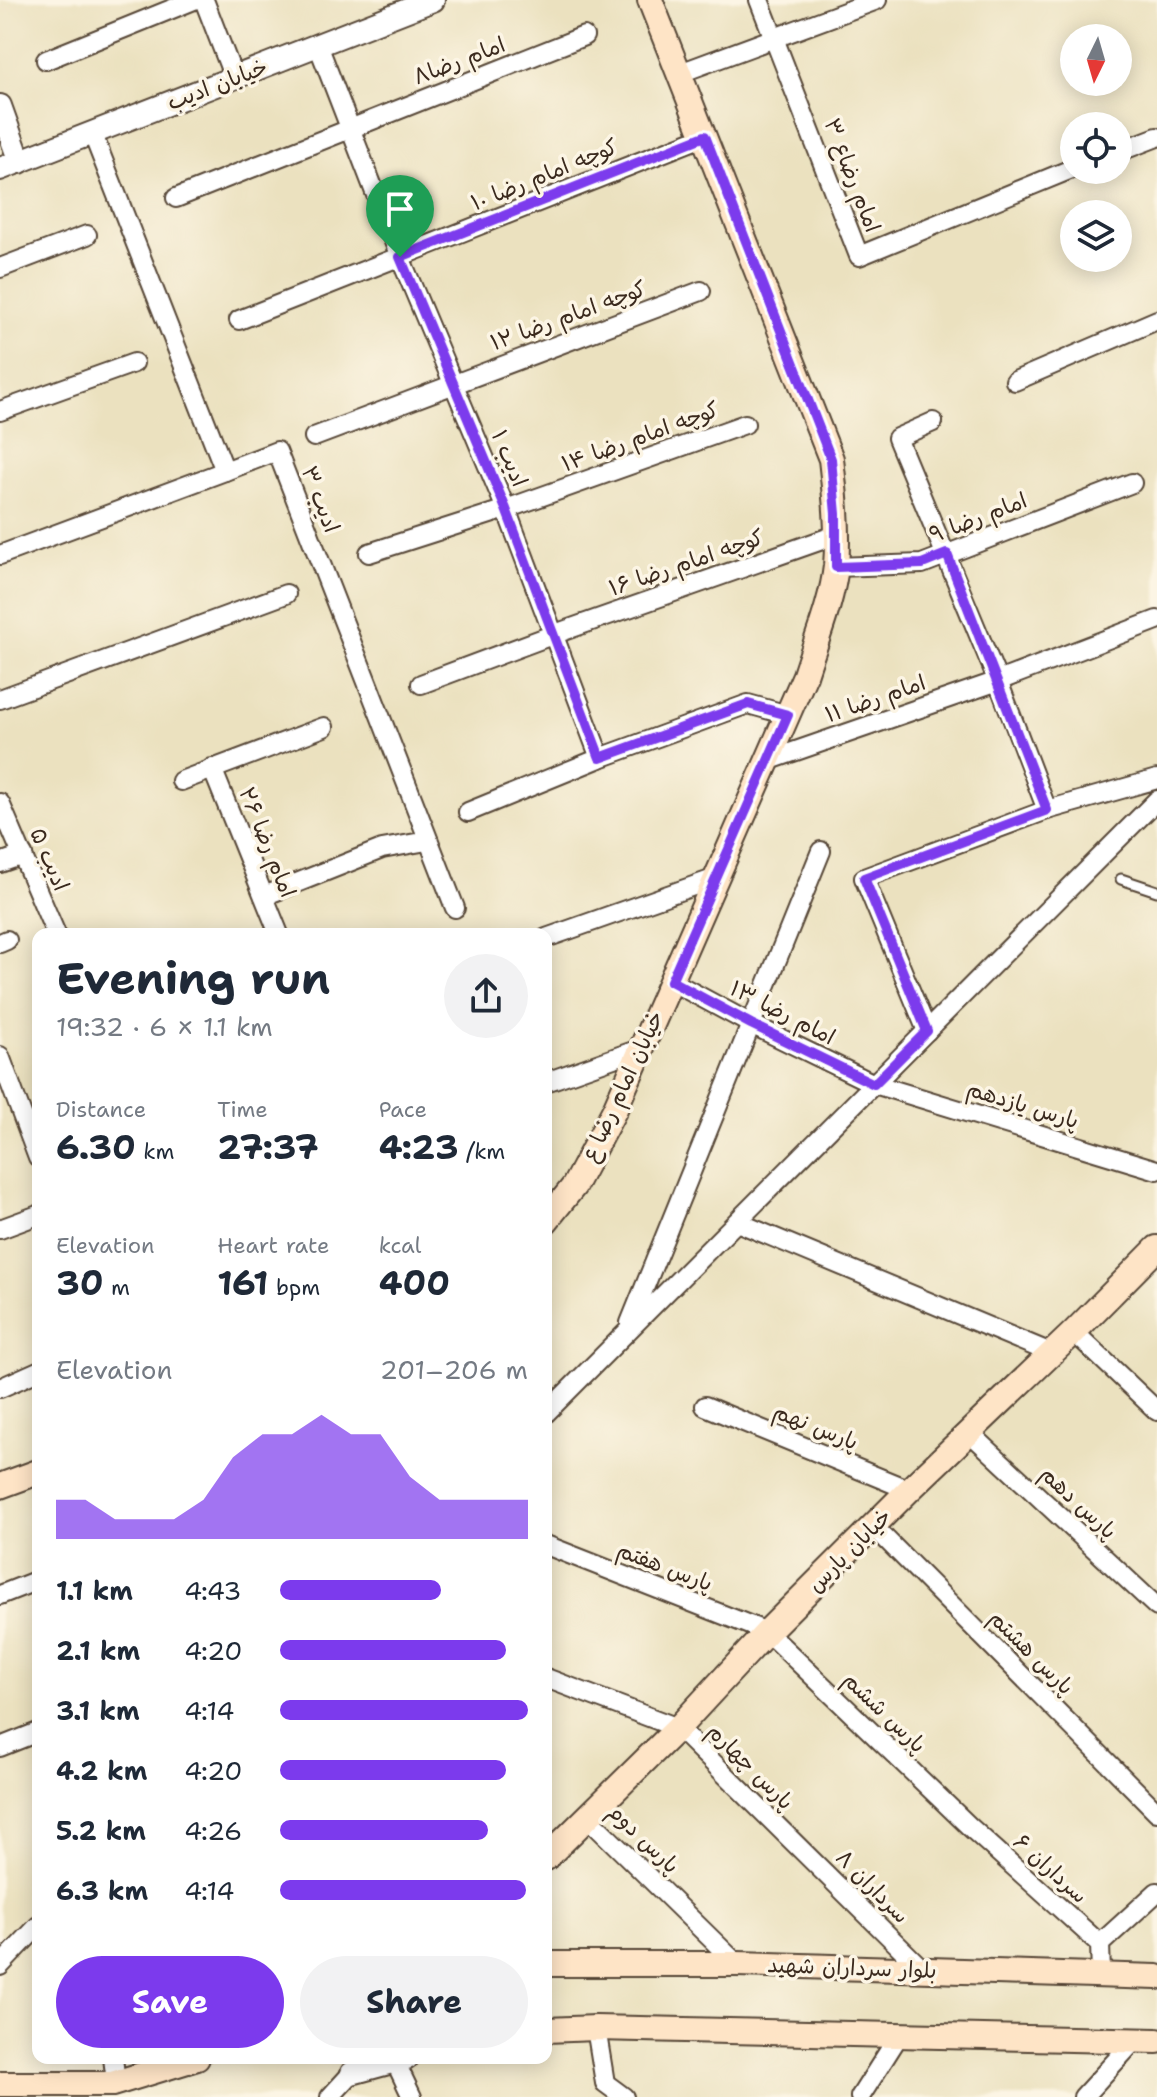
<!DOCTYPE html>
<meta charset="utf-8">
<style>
:root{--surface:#fff;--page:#f2f2f3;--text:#1f2937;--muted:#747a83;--accent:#7c3aed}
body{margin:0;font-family:"Shantell Sans","Playpen Sans Arabic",sans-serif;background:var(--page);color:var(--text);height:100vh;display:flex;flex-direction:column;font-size:30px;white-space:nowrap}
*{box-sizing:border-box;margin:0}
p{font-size:26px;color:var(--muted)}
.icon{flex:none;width:44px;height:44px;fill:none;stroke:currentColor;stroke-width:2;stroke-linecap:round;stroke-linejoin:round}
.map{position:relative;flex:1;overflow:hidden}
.side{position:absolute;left:32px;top:928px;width:520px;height:1136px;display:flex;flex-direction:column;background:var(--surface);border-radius:16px;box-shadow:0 4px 20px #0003}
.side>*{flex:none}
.needle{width:52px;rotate:185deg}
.buttons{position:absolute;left:1060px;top:24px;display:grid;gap:16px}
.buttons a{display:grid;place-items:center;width:72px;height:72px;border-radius:50%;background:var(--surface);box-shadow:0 4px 20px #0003;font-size:40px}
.pin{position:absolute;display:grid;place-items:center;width:68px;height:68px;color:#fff;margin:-82px -34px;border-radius:50% 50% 50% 0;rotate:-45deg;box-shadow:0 0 8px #0007}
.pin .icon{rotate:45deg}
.round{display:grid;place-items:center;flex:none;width:84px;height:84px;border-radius:42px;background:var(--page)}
.headline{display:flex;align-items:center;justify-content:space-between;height:136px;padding:0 24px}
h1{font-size:44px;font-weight:700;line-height:60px}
.metrics{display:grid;grid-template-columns:repeat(3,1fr);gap:12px;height:136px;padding:8px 24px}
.metrics div{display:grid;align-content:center}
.metrics b{font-size:34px;font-weight:700}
.metrics small{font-size:22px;font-weight:400}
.metrics p{font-size:22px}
.chart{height:224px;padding:16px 24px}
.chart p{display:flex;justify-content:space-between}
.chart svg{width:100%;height:144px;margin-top:8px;fill:var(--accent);opacity:.7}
.primary-button{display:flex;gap:16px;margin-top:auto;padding:16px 24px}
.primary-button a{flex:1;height:92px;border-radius:48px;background:var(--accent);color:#fff;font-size:32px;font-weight:700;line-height:92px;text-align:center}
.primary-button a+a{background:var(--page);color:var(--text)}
ul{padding:0 24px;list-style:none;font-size:26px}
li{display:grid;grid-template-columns:128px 96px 1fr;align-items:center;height:60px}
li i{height:20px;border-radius:10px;background:var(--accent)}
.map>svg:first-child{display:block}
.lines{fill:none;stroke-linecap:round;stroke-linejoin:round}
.service-casing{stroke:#554536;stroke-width:13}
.minor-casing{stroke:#554536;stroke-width:22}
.tertiary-casing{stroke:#554536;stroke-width:26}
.secondary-casing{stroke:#554536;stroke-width:28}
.service{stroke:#fff;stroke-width:9}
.minor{stroke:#fff;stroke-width:18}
.tertiary{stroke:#fff;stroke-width:22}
.secondary{stroke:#fee4c6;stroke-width:24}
.route-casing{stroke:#fff;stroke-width:16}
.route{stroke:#7c3aed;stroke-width:10}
.labels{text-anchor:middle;stroke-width:7;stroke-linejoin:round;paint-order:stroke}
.street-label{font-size:22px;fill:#3b2a1e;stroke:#fcf5e5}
</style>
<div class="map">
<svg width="1157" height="2097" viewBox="0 0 1157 2097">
<rect width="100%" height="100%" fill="#fcf5e5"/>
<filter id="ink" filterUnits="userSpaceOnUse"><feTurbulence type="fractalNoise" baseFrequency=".0125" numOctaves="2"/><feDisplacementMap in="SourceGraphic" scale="16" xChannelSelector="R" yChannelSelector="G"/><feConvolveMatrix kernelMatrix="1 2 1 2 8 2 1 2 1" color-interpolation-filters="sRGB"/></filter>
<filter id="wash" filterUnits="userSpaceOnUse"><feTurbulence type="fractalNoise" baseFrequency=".006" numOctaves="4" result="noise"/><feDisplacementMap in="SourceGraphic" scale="32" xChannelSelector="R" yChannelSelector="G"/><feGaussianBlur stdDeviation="1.8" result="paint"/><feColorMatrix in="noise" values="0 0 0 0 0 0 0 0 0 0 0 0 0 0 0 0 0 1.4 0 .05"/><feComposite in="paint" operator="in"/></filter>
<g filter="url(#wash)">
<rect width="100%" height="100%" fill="#ebe1bf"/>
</g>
<g filter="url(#ink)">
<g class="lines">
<g class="service-casing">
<polyline id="service" points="1121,879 1157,891"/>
</g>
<g class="minor-casing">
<g id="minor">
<polyline points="204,0 234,78"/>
<polyline points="759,0 859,256 1074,168"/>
<polyline points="318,45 400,257 506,509 600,758 468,812"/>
<polyline points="46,60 194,0"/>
<polyline points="680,73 877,0"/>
<polyline points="92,132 225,471 277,451 455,908"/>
<polyline points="1118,152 1157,137"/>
<polyline points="176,198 584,36"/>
<polyline points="0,268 87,235"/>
<polyline points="239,320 705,136"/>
<polyline points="1015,381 1157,320"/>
<polyline points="0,411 134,363"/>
<polyline points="933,422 897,438 998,681 1157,620"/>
<polyline points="314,437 701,291"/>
<polyline points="369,553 506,509 745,424"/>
<polyline points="0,555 225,471"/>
<polyline points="836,567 922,564 1132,483"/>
<polyline points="421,684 552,635 836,535"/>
<polyline points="0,699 286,594"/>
<polyline points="600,758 748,704 788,715"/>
<polyline points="767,761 998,681 1047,810 864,878 927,1031"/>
<polyline points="212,768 279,934"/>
<polyline points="181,781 324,727"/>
<polyline points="0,803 56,934"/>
<polyline points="1047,810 1157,779"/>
<polyline points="0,863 23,855"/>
<polyline points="264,896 382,849 427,841"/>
<polyline points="546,938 716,878"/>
<polyline points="0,943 7,940"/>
<polyline points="671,981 751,1024 874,1084 1157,1170"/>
<polyline points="0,1056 38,1158"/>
<polyline points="546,1082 642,1048"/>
<polyline points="737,1222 1051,1353"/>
<polyline points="0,1229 38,1215"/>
<polyline points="630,1323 821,851"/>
<polyline points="1074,1332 1157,1411"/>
<polyline points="0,1388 38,1371"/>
<polyline points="705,1406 909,1490"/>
<polyline points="546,1413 1157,800"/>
<polyline points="968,1431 1157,1607"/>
<polyline points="873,1526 1157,1812"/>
<polyline points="546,1545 767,1632 970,1827 1100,1944"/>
<polyline points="0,1595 38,1580"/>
<polyline points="546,1678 678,1728 922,1969"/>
<polyline points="0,1747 38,1732"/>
<polyline points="587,1817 737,1964"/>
<polyline points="0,1966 38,1926"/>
<polyline points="1101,1974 1100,1944 1157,1892"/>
<polyline points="596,2028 605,2083 624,2097"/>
<polyline points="113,2058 116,2082"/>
<polyline points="395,2061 412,2097"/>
<polyline points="330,2097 352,2073"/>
<polyline points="860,2097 898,2037"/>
<polyline points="1083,2097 1134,2041"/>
</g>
</g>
<g class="tertiary-casing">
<g id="tertiary">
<polyline points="0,106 20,162"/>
<polyline points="0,169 433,0"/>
<polyline points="352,2073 407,2058"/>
</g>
</g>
<g class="secondary-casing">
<g id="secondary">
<path d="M546,1221L574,1186L615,1109L805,675C816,640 832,602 836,566C839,530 835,494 831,459L650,0"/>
<polyline points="0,1486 38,1472"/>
<polyline points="546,1858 678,1728 767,1632 909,1490 1074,1332 1157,1248"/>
<polyline points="546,1964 737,1964 1157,1977"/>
<polyline points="546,2030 596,2028 1157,2041"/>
<polyline points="0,2084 112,2084 197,2058"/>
</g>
</g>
<use href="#service" class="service"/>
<use href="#minor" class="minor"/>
<use href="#tertiary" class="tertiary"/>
<use href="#secondary" class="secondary"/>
</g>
</g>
<g class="lines" filter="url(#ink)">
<g class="route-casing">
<polygon id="route" points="705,136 831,459 836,514 836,567 922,564 947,554 1047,810 864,878 927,1031 874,1084 751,1024 671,981 788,715 748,704 600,758 506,509 400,257"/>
</g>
<use href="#route" class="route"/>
</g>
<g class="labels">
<g class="street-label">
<text transform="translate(459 60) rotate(-21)" y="8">امام رضا۸</text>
<text transform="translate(217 84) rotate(-21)" y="8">خیابان ادیب</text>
<text transform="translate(544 174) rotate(-22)" y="8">کوچه امام رضا ۱۰</text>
<text transform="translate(853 175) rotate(69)" y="8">امام رضا‌ع ۳</text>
<text transform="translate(568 315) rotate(-20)" y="8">کوچه امام رضا ۱۲</text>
<text transform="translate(640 436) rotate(-20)" y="8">کوچه امام رضا ۱۴</text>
<text transform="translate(510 458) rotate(67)" y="8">ادیب ۱</text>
<text transform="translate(321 499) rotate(69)" y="8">ادیب ۳</text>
<text transform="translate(978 517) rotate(-21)" y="8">امام رضا ۹</text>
<text transform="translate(686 562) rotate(-19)" y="8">کوچه امام رضا ۱۶</text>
<text transform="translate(875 698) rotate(-19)" y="8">امام رضا ۱۱</text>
<text transform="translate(268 842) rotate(68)" y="8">امام رضا ۲۶</text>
<text transform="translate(50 859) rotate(67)" y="8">ادیب ۵</text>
<text transform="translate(783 1012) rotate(27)" y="8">امام رضا ۱۳</text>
<text transform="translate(622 1086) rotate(-65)" y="8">خیابان امام رضا ع</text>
<text transform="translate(1023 1104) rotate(17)" y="8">پارس‌‌ یازدهم</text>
<text transform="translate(816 1426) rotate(22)" y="8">پارس‌‌ نهم</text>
<text transform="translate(1079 1502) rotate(43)" y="8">پارس‌‌ دهم</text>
<text transform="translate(849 1550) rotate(-45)" y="8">خیابان پارس</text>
<text transform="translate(665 1566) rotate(21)" y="8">پارس‌‌ هفتم</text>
<text transform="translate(1032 1652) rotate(45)" y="8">پارس‌‌ هشتم</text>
<text transform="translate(885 1712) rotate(44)" y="8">پارس‌‌ ششم</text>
<text transform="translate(751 1766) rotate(45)" y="8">پارس‌‌ چهارم</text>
<text transform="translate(644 1838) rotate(44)" y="8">پارس‌‌ دوم</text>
<text transform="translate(1051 1868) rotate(42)" y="8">سرداران ۶</text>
<text transform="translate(873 1886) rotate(45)" y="8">سرداران ۸</text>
<text transform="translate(852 1967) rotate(2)" y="8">بلوار سرداران شهید</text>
</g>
</g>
</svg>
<div class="buttons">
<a><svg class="needle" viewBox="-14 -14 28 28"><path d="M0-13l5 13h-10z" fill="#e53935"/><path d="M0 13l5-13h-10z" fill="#747a83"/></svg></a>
<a><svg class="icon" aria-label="locate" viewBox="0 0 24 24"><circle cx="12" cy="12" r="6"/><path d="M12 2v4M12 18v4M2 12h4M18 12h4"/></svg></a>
<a><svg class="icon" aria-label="layers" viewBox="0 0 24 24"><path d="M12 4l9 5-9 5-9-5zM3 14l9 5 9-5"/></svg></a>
</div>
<div class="pin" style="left:400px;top:257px;background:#1e9e55"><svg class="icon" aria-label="arrive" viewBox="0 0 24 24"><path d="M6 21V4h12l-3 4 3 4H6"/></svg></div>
<section class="side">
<div class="headline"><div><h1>Evening run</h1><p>19:32 · 6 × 1.1 km</p></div><a class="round"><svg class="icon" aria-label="share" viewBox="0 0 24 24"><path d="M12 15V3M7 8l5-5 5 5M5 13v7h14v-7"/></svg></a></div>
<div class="metrics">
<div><p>Distance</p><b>6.30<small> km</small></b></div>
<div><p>Time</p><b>27:37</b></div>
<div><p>Pace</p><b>4:23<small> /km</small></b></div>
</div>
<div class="metrics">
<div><p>Elevation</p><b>30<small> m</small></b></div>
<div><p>Heart rate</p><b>161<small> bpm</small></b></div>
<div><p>kcal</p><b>400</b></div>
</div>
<div class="chart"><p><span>Elevation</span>201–206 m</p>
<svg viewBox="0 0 160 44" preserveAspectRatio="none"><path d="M0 44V32L10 32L20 38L30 38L40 38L50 32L60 19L70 12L80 12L90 6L100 12L110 12L120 25L130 32L140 32L150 32L160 32V44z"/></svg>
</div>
<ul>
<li><b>1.1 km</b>4:43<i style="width:65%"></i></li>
<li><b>2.1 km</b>4:20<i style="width:91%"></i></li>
<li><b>3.1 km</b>4:14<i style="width:100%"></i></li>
<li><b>4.2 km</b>4:20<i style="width:91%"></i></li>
<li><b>5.2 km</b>4:26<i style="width:84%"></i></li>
<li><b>6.3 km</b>4:14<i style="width:99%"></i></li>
</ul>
<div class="primary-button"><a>Save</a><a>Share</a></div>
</section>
</div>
